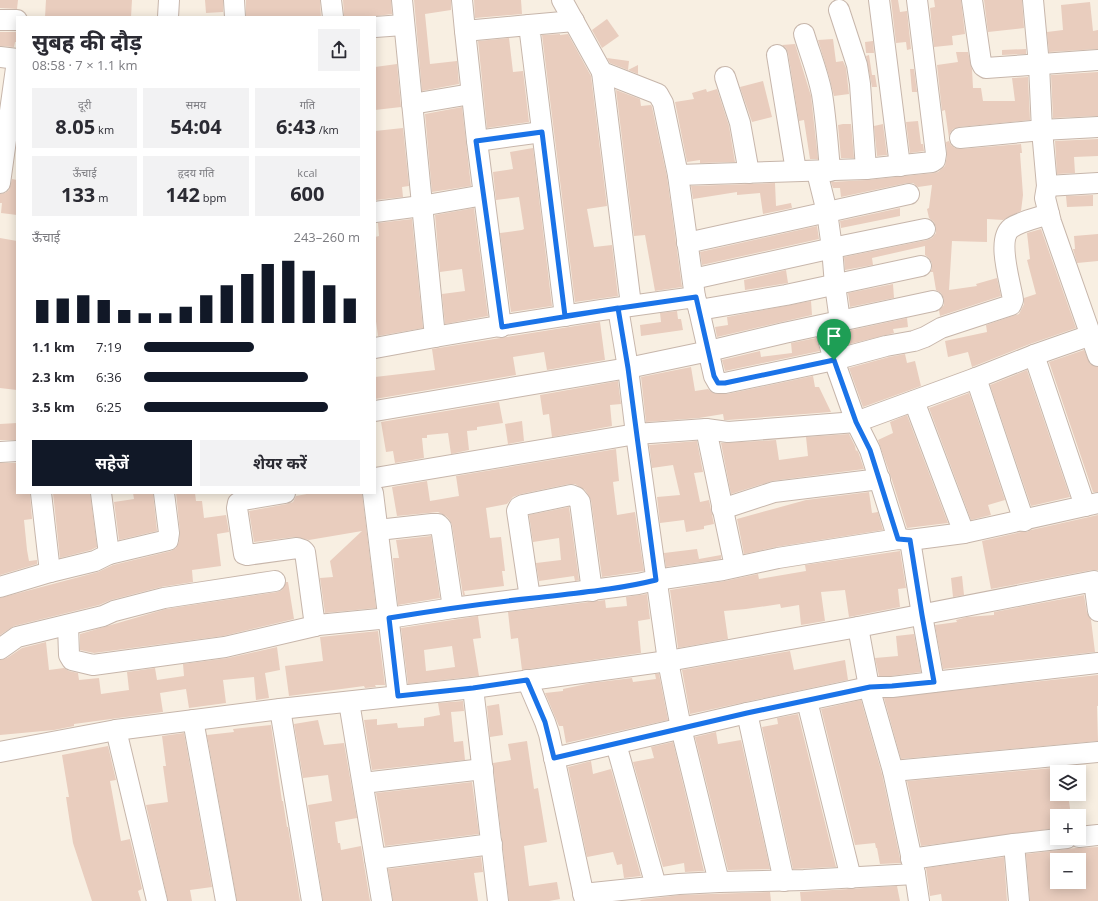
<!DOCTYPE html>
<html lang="hi">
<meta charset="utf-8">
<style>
:root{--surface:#fff;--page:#f2f2f3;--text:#2b2b33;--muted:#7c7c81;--accent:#111827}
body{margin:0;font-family:"Open Sans","Noto Sans Devanagari",sans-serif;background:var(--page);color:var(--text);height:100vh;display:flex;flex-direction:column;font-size:15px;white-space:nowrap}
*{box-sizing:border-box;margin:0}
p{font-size:13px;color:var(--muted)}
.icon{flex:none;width:22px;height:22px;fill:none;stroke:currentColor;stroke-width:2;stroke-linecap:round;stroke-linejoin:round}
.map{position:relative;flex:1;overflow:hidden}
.sheet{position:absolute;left:16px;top:16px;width:360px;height:478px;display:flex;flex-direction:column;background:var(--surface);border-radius:0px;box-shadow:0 2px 10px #0003}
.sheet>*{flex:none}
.buttons{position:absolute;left:1050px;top:765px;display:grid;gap:8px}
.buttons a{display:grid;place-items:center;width:36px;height:36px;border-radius:0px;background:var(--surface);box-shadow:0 2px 10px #0003;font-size:20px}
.pin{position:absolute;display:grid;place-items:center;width:34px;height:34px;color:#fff;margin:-41px -17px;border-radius:50% 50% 50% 0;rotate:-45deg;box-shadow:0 0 4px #0007}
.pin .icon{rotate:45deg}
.round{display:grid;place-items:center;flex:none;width:42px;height:42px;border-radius:0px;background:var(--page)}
.overview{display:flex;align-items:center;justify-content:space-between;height:68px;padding:0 16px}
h1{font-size:22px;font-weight:700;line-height:30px}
.figures{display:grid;grid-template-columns:repeat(3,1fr);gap:6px;height:68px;padding:4px 16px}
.figures div{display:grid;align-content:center;border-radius:0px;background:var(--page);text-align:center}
.figures b{font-size:20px;font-weight:700}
.figures small{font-size:11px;font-weight:400}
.figures p{font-size:11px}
.chart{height:112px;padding:8px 16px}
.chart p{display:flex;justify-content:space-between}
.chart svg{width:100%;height:72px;margin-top:4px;stroke:var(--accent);stroke-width:6}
.action{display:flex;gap:8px;margin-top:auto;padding:8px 16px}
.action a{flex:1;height:46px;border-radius:0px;background:var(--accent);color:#fff;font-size:16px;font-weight:700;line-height:46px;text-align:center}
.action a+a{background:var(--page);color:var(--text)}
ul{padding:0 16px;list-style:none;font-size:13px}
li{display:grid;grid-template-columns:64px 48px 1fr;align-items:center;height:30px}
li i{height:10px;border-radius:5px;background:var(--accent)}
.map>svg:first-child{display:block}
.building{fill:#e9cdbe;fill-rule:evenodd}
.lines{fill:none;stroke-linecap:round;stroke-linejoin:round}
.minor-casing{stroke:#c7b6ab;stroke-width:22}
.minor{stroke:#fff;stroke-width:20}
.route-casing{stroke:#fff;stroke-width:8}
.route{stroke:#1a73e8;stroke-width:5}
</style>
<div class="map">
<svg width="1098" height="901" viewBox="0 0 1098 901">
<rect width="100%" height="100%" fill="#f8efe2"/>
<g class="building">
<polygon points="0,0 18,0 17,9 0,8"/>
<polygon points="46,0 132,0 131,17 45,17"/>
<polygon points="205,0 223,0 223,12 206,13"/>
<polygon points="246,0 320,0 321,17 246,17"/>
<polygon points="343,0 391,0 392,14 370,17 344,17"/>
<polygon points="414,0 451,0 451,10 425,14 430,64 457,61 459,84 422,91"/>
<polygon points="474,0 521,0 522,14 475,18"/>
<polygon points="891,0 898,0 900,12 907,11 911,49 907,50 906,42 896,43"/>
<polygon points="934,0 961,0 965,34 952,36 953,45 934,47 930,8 935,7"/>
<polygon points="984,0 1022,0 1024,28 988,32"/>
<polygon points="1090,2 1093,31 1098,30 1098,49 1049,52 1047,32 1063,30 1061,5"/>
<polygon points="607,19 619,36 602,48 592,30"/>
<polygon points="0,32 17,32 17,42 15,42 14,47 0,46"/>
<polygon points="560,34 560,35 568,34 591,76 607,206 587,209 594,247 612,245 618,296 575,302 542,35"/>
<polygon points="509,38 513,72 523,71 529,122 487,128 478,41"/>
<polygon points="833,39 836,62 843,61 846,68 849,94 834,96 829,76 818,40"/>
<polygon points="873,41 874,53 866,53 865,42"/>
<polygon points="795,44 811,96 818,159 810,159 804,120 799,121 788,53 786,48 782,45"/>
<polygon points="1026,49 1026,54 1002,55 1002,50"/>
<polygon points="956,52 968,52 972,69 973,88 981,88 983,101 1015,101 1012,78 1028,77 1030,120 959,127 953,129 950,133 949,138 945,110 942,111 937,65 958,62"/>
<polygon points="869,55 872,75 875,75 877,87 872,87 866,56"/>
<polygon points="607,58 629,61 628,70 638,65 638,74 610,63"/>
<polygon points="397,64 401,107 375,110 375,67"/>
<polygon points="910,69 914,69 917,92 912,92"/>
<polygon points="1098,72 1098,116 1053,118 1051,75"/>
<polygon points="763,81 772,117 752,122 740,87"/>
<polygon points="706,89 707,92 717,89 729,126 735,162 700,163 700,160 687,162 675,102 694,99 692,93"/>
<polygon points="616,90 640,99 641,106 651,105 652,107 667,177 682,287 655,291 645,235 634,236"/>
<polygon points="462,107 471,186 432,192 425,114"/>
<polygon points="918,121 921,144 923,144 924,151 910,153 906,122"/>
<polygon points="843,124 851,124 854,158 841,158 838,125"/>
<polygon points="883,124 887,155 877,156 874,126"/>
<polygon points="403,128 409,186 402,187 403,197 376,200 375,131"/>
<polygon points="1098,139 1098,156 1074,157 1075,173 1057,174 1055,141"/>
<polygon points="949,141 951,145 955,148 961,149 1021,144 1022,153 1020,153 1023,195 1021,211 1003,220 987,219 987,242 952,241 949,290 977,286 976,284 997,278 1001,296 940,316 939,310 944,305 944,299 941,293 936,290 933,272 930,272 932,269 932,263 929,258 925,255 925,246 872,258 873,265 845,270 844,257 927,240 932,238 936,233 936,227 934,222 929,218 927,209 929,208 932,185 918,187 913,183 907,183 841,197 840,188 833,188 831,182 867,180 934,173 938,172 945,166 947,156 946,142"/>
<polygon points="533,148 552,306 511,312 500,233 522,230 524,229 519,197 496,200 493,172 513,169 510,152"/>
<polygon points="12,179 17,180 17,215 1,213 2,203 0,203 0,194 5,193 9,190"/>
<polygon points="775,183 776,206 791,203 792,208 763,214 760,193 737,195 737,192 693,199 691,186"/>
<polygon points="1093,195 1093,206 1067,207 1066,196"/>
<polygon points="474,208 488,316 445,324 442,294 465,291 462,269 440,272 435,215"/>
<polygon points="900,208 900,216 841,228 840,221"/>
<polygon points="412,219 423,328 378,336 375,314 375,237 379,236 378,223"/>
<polygon points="817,226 819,239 702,265 700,252"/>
<polygon points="1041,229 1076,328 1030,344 972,367 968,352 948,357 945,341 987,332 986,325 1019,314 1024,304 1024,298 1036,294 1027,260 1030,259 1027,233"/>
<polygon points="1098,234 1098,261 1077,263 1073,249 1075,249 1074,236"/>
<polygon points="0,238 17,241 17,390 0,388"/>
<polygon points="786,270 788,283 745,290 744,280"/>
<polygon points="893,284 894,298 850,307 848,293"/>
<polygon points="811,301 812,315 717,337 715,327 728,325 727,317"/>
<polygon points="677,311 678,319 681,319 683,330 641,336 640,325 661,322 660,313"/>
<polygon points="907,318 908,327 893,329 894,333 842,346 838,333"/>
<polygon points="600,322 605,360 547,370 544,352 513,357 516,375 375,399 375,377 435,370 432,349"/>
<polygon points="816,338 820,351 725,371 722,360 760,351 761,357 792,353 791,343"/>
<polygon points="1084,350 1090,364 1098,367 1098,492 1093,492 1049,362"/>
<polygon points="905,354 907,363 915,361 921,386 863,407 849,368 889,357"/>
<polygon points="691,367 695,391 708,389 713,393 718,394 727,394 813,376 815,387 819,387 831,412 728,420 724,420 723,414 699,418 646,422 641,377"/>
<polygon points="1027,370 1070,497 1031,506 990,385"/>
<polygon points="618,381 621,404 610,405 612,426 552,437 549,414 543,415 540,395"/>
<polygon points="969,393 1005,500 988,505 991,515 971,520 929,408"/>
<polygon points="499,402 503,423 477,427 477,430 467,431 469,450 451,454 448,433 427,435 427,438 422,438 424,458 395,463 393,451 386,452 381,422"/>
<polygon points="907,415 948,523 907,528 891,477 878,440 893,433 890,422"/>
<polygon points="522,421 524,441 508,444 505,424"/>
<polygon points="17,423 17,440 0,440 0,424"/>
<polygon points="849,434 855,446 856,451 857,450 859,454 864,469 772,481 731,494 721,443 776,440 779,460 808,456 806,437"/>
<polygon points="697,441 703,472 694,473 700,502 709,500 714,524 704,526 704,529 686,532 684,520 660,523 657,497 680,495 673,465 652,468 649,445"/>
<polygon points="616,449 619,481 613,482 617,515 635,512 644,571 602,577 591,500 585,490 575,484 569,484 521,494 513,497 507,504 486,508 490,538 501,537 505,571 502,571 504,586 464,591 465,595 463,595 452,525 449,519 446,516 438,512 397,516 392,487 427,481 430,501 459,496 456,476"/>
<polygon points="0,463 17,463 17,493 30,493 32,519 24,520 27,550 29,561 37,560 37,564 0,575"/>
<polygon points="869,492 872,513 878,512 883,530 776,547 744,554 737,519 806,500"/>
<polygon points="53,493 90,493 97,547 91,550 60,558"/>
<polygon points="133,493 153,493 157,531 119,540 114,502 134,499"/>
<polygon points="176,493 195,493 196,501 202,501 204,518 226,515 229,532 217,534 221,566 192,570 193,582 161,587 111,600 99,605 14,626 0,635 0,598 98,572 113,565 171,551 176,548 179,542 180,532"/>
<polygon points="312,493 362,493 376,608 325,613 320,578 333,577 330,561 362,531 309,540 295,537 254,542 249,511 287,504 293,502 296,496"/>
<polygon points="569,507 579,580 575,581 574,576 539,581 536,563 561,560 559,538 533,542 529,515"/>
<polygon points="1098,515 1098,570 1092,570 991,589 982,541 1021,532 1027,532 1031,530"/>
<polygon points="431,536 440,598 398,605 393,558 399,558 396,540"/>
<polygon points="697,549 699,559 721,555 721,559 666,567 664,553"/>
<polygon points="900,551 906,588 898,589 900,607 849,617 845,590 821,592 825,621 801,625 799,605 781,608 780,604 746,609 724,611 728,639 678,648 670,590 725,581 758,574 759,579 806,571 805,565"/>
<polygon points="962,576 964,595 953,597 951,578"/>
<polygon points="286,582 288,582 294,619 223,636 94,653 80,650 80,634 166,609 277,592 282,590"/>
<polygon points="647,594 650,619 638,621 641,653 522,670 518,638 511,639 508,612 605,600 606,608 627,606 626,597"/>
<polygon points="1084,595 1087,613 1091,620 1095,652 943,669 935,625 957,622 956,620 967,617 994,615 994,612"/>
<path d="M478,616L481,638L473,639L479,676L408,684L401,628ZM452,646L455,667L426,671L424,650Z"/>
<polygon points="378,631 385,685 375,685 376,687 365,688 364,686 289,696 285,666 323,661 320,637"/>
<polygon points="914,634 921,672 891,676 879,676 875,658 898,656 896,636"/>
<polygon points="46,642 49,670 64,668 69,671 78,673 79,680 99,678 101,694 129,690 127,672 155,668 157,680 184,676 183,664 228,658 277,647 280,670 265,673 269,698 256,700 254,677 223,680 226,703 189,708 186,689 160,693 163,712 74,724 74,726 54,730 0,735 0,660 7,658 22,648"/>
<polygon points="790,651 794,670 845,660 848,680 690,714 682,670"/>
<polygon points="655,674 659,674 668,720 566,743 563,726 559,726 545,693 563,691 563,689 591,683 632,678 633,682 656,679"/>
<polygon points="1098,675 1098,706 1097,706 1098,741 901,759 884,698"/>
<polygon points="861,700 882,774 901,863 880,864 877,848 876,848 875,843 855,845 821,709"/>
<polygon points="463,701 464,711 451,712 454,742 463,741 465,760 372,770 364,720 377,719 377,725 397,723 398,728 424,726 424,718 440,715 438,703"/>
<polygon points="499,704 503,735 490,737 487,706"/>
<polygon points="798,714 836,867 793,869 762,727 778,724 777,718"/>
<polygon points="318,720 324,745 344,743 357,818 335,822 338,843 340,843 341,850 361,846 370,901 323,901 308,805 332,801 328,775 303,778 294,724"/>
<polygon points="271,725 282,801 283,801 287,827 288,827 300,901 237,901 207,735 234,732 233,729"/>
<polygon points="716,732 718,744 741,740 770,869 728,870 695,737"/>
<polygon points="184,733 212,887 190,890 192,901 168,901 146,805 168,802 163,766 166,766 162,736"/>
<polygon points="527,741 534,789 538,788 547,842 524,846 529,886 557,882 560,899 549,901 509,901 493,763 511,760 508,744"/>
<polygon points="673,742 704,871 685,872 684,863 663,867 633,762 654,758 651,747"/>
<polygon points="108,746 116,780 110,781 121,841 130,839 142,889 138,891 141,901 92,901 73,843 66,797 69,797 62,755"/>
<polygon points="591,761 593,774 611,769 641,876 624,878 622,864 617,865 613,852 587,857 568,767"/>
<polygon points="1064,767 1064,772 1057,772 1057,794 1068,794 1071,816 1057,816 1057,828 921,846 907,781"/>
<polygon points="472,782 479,834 385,846 376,793"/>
<path d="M1098,847V901H1030L1026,854L1076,848ZM1057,860H1079V882H1057Z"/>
<polygon points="481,857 483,872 474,873 478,901 393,901 388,869"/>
<polygon points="1004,857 1007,901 942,901 941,894 930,896 926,868"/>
<polygon points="897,886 900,901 801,901 800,892"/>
<polygon points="770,892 771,901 641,901 640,900 680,895"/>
</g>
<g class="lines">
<g class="minor-casing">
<g id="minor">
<polyline points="234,0 235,17"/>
<polyline points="331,0 333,17"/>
<polyline points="402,0 435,337"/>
<polyline points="462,0 465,31 529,25"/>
<polyline points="562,0 602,72 658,94 663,103 678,175 695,297"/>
<polyline points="879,0 900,166"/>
<polyline points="972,0 981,62 983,66 986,68 1098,60"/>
<polyline points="1033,0 1039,65 1042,130 1047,186 1045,198 1051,222 1098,356"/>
<polyline points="839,10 857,65 860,84 866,169"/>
<polyline points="168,17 169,0"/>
<polyline points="0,20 17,20"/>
<polyline points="375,27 403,25"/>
<polyline points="465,31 477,141 501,327"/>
<path d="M804,34C810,54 818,73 822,94C826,119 828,145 830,171"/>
<polyline points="777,55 796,171"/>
<polyline points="0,57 17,59"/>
<polyline points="602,72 631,305"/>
<polyline points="725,77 740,123 749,173"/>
<polyline points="412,104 471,94"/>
<polyline points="960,138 1042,130 1098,127"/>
<polyline points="477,141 542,132"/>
<polyline points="817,172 827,212 832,248 835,285 840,321"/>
<polyline points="678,175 866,169 932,162 935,160 936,154 917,0"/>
<polyline points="0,183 17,61"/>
<polyline points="1047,186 1098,183"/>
<polyline points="375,212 421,206 484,195"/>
<polyline points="687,243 909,194"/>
<polyline points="693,279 842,246 925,229"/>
<polyline points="618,308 628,368 636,434 706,429 728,432 856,422 976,378 1034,355 1091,335"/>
<path d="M699,310L714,376L718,383H725L834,360L886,346L914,341L925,337L941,328L1011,305L1013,300C1011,284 996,240 1011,228C1021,221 1037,218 1049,214"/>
<polyline points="565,316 529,25 574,21"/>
<polyline points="824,325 834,360 856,422 870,450 898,539"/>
<path d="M375,348C481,328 588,311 695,297L699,310L786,295L921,266"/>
<polyline points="1034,355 1085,506"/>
<polyline points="976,378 1024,521"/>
<polyline points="914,401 964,533"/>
<polyline points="375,411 628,368 709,351 784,333 933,301"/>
<polyline points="706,429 735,567"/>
<polyline points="0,452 17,451"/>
<polyline points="375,478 636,434 668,661 681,728 719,882"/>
<polyline points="41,493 50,572"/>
<polyline points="101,493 109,554"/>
<polyline points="285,493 243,500 238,503 237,508 244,554 247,555 297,548 303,550 305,552 315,626 318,625 389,618 453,608 638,584 656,580 723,570 778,558 898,539 910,540 964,533 1098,503"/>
<polyline points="373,493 398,696"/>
<polyline points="722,509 774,492 880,479"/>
<polyline points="378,530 432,524 438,524 441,527 453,608"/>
<polyline points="910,540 922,615 934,682"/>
<polyline points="0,587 50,572 95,561 109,554 168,540 169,533 164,493"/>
<polyline points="530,598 517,511 519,507 523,505 571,495 576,497 580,502 592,591"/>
<polyline points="68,625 69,655 72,660 93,665 225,647 315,626"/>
<polyline points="858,627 869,687 893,771 915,874 919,901"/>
<polyline points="0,649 17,637 103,616 114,611 164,598 275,581"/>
<polyline points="527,680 545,722 549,734 585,901"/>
<polyline points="473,688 498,901"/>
<polyline points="807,701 851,878"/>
<polyline points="349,702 382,901"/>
<polyline points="280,709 312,901"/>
<polyline points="747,713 784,881"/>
<polyline points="193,720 226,901"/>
<polyline points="116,730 157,901"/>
<polyline points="616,744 656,886"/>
<polyline points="0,752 116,730 280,709 473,688 668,661 858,627 1094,581 1098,611"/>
<polyline points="554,758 747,713 869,687 892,687 934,682 1098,663"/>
<polyline points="893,771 1098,752"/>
<polyline points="363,783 483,769"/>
<polyline points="1079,837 1098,835"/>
<polyline points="1014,844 1019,901"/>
<polyline points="375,859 492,844"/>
<polyline points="911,859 1014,844 1067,838"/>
<polyline points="583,894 679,884 719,882 804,880 915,874"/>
</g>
</g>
<use href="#minor" class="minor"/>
</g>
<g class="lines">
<g class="route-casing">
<path id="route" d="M834,360L725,383H718L714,376L696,297L565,316L542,132L476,141L502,327L618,308L628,368L656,580C616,590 575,593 534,598C486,603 437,610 389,618L398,696L473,688L527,680L545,722L554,758L747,713L870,687L892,686L934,682L922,615L910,540L898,539L870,450L856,422L834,360"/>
</g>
<use href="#route" class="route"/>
</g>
</svg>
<div class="buttons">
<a><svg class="icon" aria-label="layers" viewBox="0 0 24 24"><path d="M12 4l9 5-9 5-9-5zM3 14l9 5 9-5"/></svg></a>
<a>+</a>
<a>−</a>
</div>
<div class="pin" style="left:834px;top:360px;background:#1e9e55"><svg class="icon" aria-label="arrive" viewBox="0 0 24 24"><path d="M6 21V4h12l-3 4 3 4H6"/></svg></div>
<section class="sheet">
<div class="overview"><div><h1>सुबह की दौड़</h1><p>08:58 · 7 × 1.1 km</p></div><a class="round"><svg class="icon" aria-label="share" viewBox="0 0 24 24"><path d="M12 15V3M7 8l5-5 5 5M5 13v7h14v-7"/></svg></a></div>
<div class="figures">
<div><p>दूरी</p><b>8.05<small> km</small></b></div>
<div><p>समय</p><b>54:04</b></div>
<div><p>गति</p><b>6:43<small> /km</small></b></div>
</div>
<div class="figures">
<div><p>ऊँचाई</p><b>133<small> m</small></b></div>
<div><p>हृदय गति</p><b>142<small> bpm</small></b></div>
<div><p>kcal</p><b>600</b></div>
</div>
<div class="chart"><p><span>ऊँचाई</span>243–260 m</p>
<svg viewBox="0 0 160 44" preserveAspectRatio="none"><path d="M5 44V30M15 44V29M25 44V27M35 44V30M45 44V36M55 44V38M65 44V38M75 44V34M85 44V27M95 44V21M105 44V14M115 44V8M125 44V6M135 44V12M145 44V21M155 44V29"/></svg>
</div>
<ul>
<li><b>1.1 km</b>7:19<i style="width:51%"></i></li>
<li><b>2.3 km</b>6:36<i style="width:76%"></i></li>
<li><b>3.5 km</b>6:25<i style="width:85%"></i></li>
</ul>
<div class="action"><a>सहेजें</a><a>शेयर करें</a></div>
</section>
</div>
